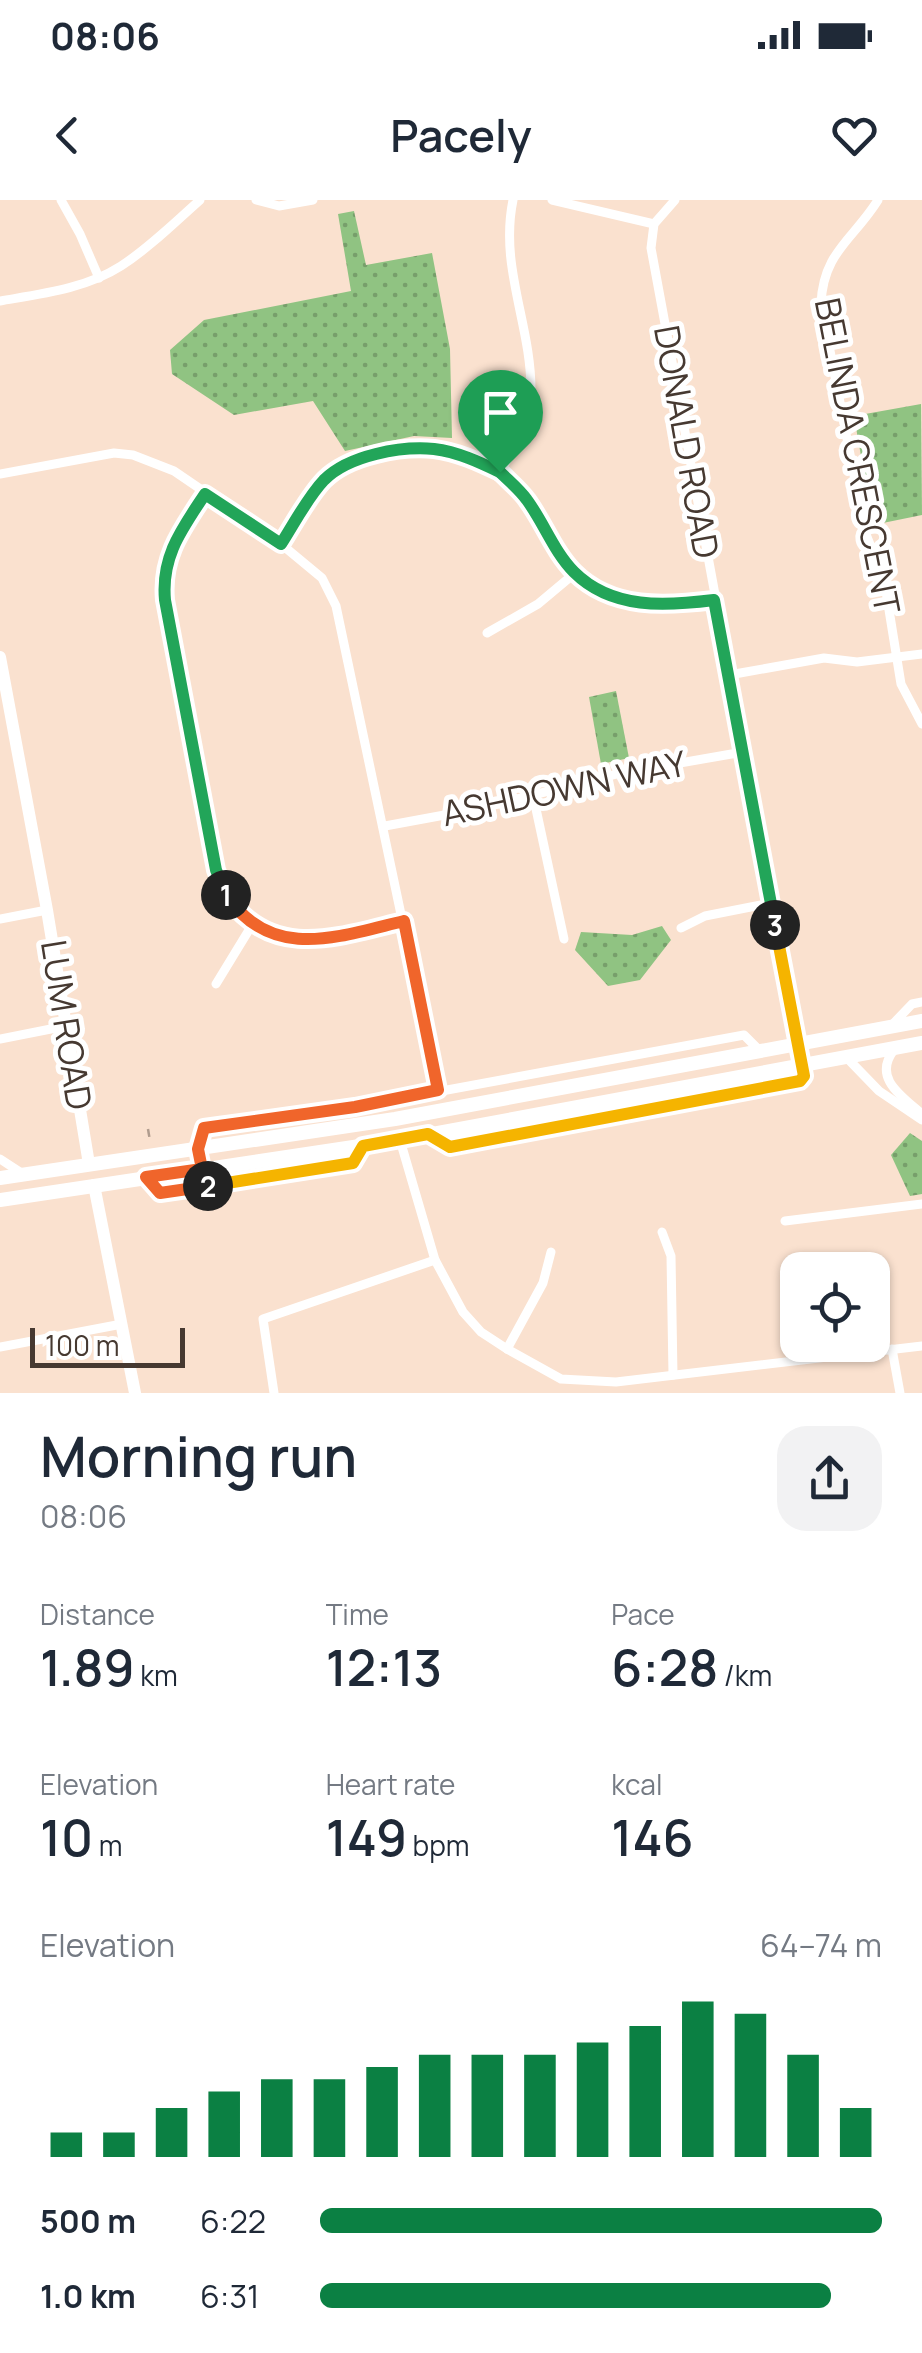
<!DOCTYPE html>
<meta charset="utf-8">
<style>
:root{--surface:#fff;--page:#f2f2f3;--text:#1f2937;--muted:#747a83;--accent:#0b8043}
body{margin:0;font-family:Manrope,sans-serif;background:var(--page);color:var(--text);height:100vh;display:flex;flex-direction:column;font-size:38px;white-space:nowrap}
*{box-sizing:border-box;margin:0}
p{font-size:32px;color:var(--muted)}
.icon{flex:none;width:55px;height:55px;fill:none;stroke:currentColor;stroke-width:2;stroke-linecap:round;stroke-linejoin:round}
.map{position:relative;height:1193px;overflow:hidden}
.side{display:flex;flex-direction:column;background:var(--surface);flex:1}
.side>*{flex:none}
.buttons{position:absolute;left:780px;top:1052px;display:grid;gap:20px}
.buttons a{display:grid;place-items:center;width:110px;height:110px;border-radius:20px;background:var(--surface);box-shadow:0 2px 8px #0004;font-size:50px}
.scale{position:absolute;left:30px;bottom:25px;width:155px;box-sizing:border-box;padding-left:10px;border:5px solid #463931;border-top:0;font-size:28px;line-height:35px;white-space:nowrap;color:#463931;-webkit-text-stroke:8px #fff;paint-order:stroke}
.pin{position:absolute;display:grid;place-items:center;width:85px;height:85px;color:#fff;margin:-102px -42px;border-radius:50% 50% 50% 0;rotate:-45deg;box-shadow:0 0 10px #0007}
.pin .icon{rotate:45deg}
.km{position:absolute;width:50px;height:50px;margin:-25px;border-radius:50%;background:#222;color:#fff;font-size:28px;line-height:50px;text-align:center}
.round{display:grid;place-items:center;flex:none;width:105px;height:105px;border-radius:30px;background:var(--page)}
.summary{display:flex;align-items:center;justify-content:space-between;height:170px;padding:0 40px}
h1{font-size:55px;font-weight:600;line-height:75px}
.stats{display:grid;grid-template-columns:repeat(3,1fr);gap:15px;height:170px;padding:10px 40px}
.stats div{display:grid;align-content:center}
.stats b{font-size:50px;font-weight:600}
.stats small{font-size:28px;font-weight:400}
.stats p{font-size:28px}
.chart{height:280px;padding:20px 40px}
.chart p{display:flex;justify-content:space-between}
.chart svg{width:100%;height:180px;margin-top:10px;stroke:var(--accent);stroke-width:6}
ul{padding:0 40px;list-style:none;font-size:32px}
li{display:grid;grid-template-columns:160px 120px 1fr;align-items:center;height:75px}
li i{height:25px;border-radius:12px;background:var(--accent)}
.status{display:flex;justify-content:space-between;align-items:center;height:70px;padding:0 50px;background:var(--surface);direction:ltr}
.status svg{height:28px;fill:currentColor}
header{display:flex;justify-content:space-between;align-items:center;height:130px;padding:0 40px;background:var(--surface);font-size:45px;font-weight:600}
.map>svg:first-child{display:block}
.park{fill:url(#park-dots)}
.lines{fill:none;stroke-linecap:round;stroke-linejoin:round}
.path{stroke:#b09c8e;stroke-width:2.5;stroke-dasharray:8 8;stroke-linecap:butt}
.street{stroke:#fff;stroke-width:9}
.secondary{stroke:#fff;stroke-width:12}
.primary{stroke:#fff;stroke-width:14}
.split-1-casing{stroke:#fff;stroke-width:20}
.split-2-casing{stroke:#fff;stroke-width:20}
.split-3-casing{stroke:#fff;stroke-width:20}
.split-4-casing{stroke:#fff;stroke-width:20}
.split-1{stroke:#22a559;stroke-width:12}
.split-2{stroke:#f0652b;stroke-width:12}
.split-3{stroke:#f5b400;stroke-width:12}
.split-4{stroke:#22a559;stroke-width:12}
.labels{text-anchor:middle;stroke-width:10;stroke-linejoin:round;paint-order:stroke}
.street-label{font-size:35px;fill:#463931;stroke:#fff}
</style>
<div class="status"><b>08:06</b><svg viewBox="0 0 49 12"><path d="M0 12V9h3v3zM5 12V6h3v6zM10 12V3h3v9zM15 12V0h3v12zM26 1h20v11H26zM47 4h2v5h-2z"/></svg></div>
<header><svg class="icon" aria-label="back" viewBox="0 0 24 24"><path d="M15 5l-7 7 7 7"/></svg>Pacely<svg class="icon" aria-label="heart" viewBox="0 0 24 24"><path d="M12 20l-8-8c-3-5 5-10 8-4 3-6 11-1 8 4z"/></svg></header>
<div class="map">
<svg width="922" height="1193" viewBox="0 0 922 1193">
<defs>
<pattern id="park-dots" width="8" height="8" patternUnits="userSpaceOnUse" patternTransform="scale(2.5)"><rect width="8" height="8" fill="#90c382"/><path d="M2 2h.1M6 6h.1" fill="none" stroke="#779f6b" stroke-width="1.8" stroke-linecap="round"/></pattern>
</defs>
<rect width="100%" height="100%" fill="#fae1cf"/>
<g class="park">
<polygon points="354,11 366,65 432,53 450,149 452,238 414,236 345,251 313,201 234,215 172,174 170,150 204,120 351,91 338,14"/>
<polygon points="921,204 922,315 873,325 854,216"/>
<polygon points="616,491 629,558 601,564 589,497"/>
<polygon points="662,726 671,740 640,780 608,786 575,750 581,732 632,735"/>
<polygon points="910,933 922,941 922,994 910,996 891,955"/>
</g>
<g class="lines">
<polyline class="path" points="148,929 150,941"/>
<g class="street">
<polyline points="61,0 80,34 99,78"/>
<polyline points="256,0 279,6 313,0"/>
<polyline points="552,0 654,24"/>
<polyline points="675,0 654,24 651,48 798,844"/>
<path d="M878,0C853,40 823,52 821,104L865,332L884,379L901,484L922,524"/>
<path d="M0,101C41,94 85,89 121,66C149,48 175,22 200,0"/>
<path d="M500,272C514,248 530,222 531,193C532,126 499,68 513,0"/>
<polyline points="0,274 114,253 133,255 174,271 281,344 322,378 336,406 438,890"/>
<path d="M205,294L173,343L163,378L216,670C250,765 326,739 403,721"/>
<path d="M281,344C294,324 307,299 324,281C335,269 355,261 371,257C426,243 487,250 525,297C544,320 553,353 576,374C616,409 665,406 714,399"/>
<polyline points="487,433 538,404 575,373"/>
<polyline points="729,475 824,458 857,462 922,454"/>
<polyline points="533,595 564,739"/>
<polyline points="385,626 477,609 617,574 743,552"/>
<polyline points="0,719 47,710"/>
<polyline points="681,728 705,716 771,703"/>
<polyline points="216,784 252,725"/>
<polyline points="891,826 912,804 922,802"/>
<polyline points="0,839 66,826"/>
<path d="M894,850C872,878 902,896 922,914"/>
<polyline points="848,859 879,891 922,920"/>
<polyline points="431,935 450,947 790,884 805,876 802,865"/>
<polyline points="400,940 435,1060 463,1112 481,1132 507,1149 561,1179 616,1182 922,1146"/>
<polyline points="198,949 204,929 355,907 744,835 760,851"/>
<polyline points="0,959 23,974"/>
<polyline points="146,977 160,993 353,963 363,946"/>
<polyline points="785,1021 922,1004"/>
<polyline points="662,1032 671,1056 673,1175"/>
<polyline points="0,1147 122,1124"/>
<polyline points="507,1149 543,1083 551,1052"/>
<polyline points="892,1149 900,1193"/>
<polyline points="274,1193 263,1119 435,1060"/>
</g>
<g class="secondary">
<polyline points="0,457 47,710 89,964"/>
<polyline points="94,985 135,1193"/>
</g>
<g class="primary">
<polyline points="0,978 395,919 922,821"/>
<polyline points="0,1000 400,940 922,843"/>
</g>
</g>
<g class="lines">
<g class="split-1-casing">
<path id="split-1" d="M226,695L216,670L165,400C161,356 182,329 205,294L281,344C294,324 307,298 324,280C349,255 401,246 434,249C458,252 479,262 500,272"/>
</g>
<g class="split-2-casing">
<path id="split-2" d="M208,986L160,993L146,977L202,969L198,949L204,928L355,907L438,890L404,721C337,737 272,762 226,695"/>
</g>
<g class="split-3-casing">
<polyline id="split-3" points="208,986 353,963 363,946 428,934 450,947 800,881 804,876 775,725"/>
</g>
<g class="split-4-casing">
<path id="split-4" d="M500,272C509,281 520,290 527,300C544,323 554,352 574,372C612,410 666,406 714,400L775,725"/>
</g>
<use href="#split-1" class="split-1"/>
<use href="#split-2" class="split-2"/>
<use href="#split-3" class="split-3"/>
<use href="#split-4" class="split-4"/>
</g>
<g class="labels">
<g class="street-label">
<text transform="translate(686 242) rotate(80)" y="12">DONALD ROAD</text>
<text transform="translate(857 256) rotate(79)" y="12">BELINDA CRESCENT</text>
<text transform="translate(564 589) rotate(-12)" y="12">ASHDOWN WAY</text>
<text transform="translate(66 825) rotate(81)" y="12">LUM ROAD</text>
</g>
</g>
</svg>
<div class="buttons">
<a><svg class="icon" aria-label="locate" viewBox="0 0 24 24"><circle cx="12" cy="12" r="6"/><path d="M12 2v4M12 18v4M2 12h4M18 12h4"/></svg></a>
</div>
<div class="scale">100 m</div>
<div class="pin" style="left:500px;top:272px;background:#1e9e55"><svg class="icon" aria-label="arrive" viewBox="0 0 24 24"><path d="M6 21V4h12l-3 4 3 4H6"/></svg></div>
<b class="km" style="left:226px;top:695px">1</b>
<b class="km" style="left:208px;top:986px">2</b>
<b class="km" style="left:775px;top:725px">3</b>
</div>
<section class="side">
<div class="summary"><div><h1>Morning run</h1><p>08:06</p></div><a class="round"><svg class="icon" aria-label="share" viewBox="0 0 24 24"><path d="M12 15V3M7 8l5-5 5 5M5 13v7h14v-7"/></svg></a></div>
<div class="stats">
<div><p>Distance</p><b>1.89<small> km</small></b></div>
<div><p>Time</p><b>12:13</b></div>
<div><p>Pace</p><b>6:28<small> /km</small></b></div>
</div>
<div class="stats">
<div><p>Elevation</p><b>10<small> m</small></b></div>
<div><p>Heart rate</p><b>149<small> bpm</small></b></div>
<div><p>kcal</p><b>146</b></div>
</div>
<div class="chart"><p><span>Elevation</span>64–74 m</p>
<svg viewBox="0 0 160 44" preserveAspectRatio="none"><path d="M5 44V38M15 44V38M25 44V32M35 44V28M45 44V25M55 44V25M65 44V22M75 44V19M85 44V19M95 44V19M105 44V16M115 44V12M125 44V6M135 44V9M145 44V19M155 44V32"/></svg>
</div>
<ul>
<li><b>500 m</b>6:22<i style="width:100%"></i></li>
<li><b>1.0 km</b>6:31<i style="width:91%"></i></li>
</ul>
</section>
